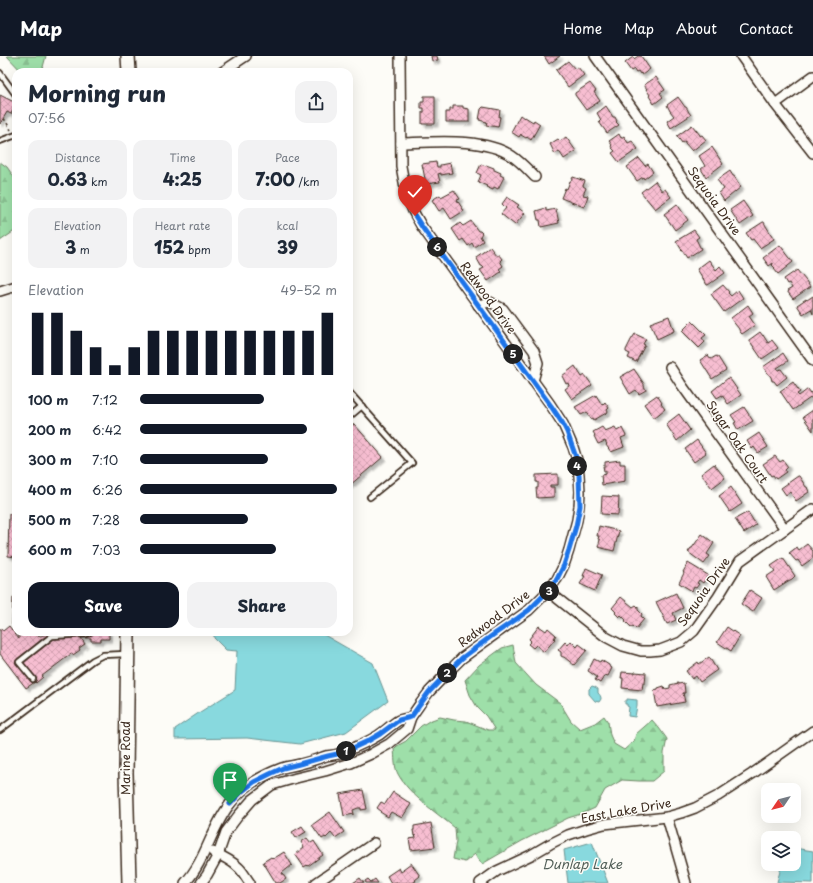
<!DOCTYPE html>
<meta charset="utf-8">
<style>
:root{--surface:#fff;--page:#f2f2f3;--text:#1f2937;--muted:#747a83;--accent:#111827}
body{margin:0;font-family:"Playpen Sans",sans-serif;background:var(--page);color:var(--text);height:100vh;display:flex;flex-direction:column;font-size:15px;white-space:nowrap}
*{box-sizing:border-box;margin:0}
p{font-size:13px;color:var(--muted)}
.icon{flex:none;width:22px;height:22px;fill:none;stroke:currentColor;stroke-width:2;stroke-linecap:round;stroke-linejoin:round}
.map{position:relative;flex:1;overflow:hidden}
.drawer{position:absolute;left:12px;top:12px;width:341px;height:568px;display:flex;flex-direction:column;background:var(--surface);border-radius:12px;box-shadow:0 4px 16px #0002}
.drawer>*{flex:none}
.needle{width:26px;rotate:235deg}
.controls{position:absolute;left:761px;top:727px;display:grid;gap:8px}
.controls a{display:grid;place-items:center;width:40px;height:40px;border-radius:8px;background:var(--surface);box-shadow:0 4px 16px #0002;font-size:20px}
.pin{position:absolute;display:grid;place-items:center;width:34px;height:34px;color:#fff;margin:-41px -17px;border-radius:50% 50% 50% 0;rotate:-45deg;box-shadow:0 0 4px #0007}
.pin .icon{rotate:45deg}
.km{position:absolute;width:20px;height:20px;margin:-10px;border-radius:50%;background:#222;color:#fff;font-size:11px;line-height:20px;text-align:center}
.round{display:grid;place-items:center;flex:none;width:42px;height:42px;border-radius:12px;background:var(--page)}
.headline{display:flex;align-items:center;justify-content:space-between;height:68px;padding:0 16px}
h1{font-size:22px;font-weight:800;line-height:30px}
.metrics{display:grid;grid-template-columns:repeat(3,1fr);gap:6px;height:68px;padding:4px 16px}
.metrics div{display:grid;align-content:center;border-radius:10px;background:var(--page);text-align:center}
.metrics b{font-size:17px;font-weight:800}
.metrics small{font-size:11px;font-weight:400}
.metrics p{font-size:11px}
.chart{height:112px;padding:8px 16px}
.chart p{display:flex;justify-content:space-between}
.chart svg{width:100%;height:72px;margin-top:4px;stroke:var(--accent);stroke-width:6}
.action{display:flex;gap:8px;margin-top:auto;padding:8px 16px}
.action a{flex:1;height:46px;border-radius:12px;background:var(--accent);color:#fff;font-size:16px;font-weight:800;line-height:46px;text-align:center}
.action a+a{background:var(--page);color:var(--text)}
ul{padding:0 16px;list-style:none;font-size:13px}
li{display:grid;grid-template-columns:64px 48px 1fr;align-items:center;height:30px}
li i{height:10px;border-radius:5px;background:var(--accent)}
header{display:flex;align-items:center;gap:24px;box-sizing:border-box;height:56px;padding:0 20px;background:var(--accent);color:#fff}
header strong{font-size:19px}
nav{display:flex;gap:22px;margin-inline-start:auto;font-size:14px}
.map>svg:first-child{display:block}
.forest{fill:url(#forest-firs);stroke:#6c8464}
.water{fill:#88d9de;stroke:#699391}
.building{fill:url(#building-cross-hatch);stroke:#3b2a1e;filter:url(#shadow)}
.lines{fill:none;stroke-linecap:round;stroke-linejoin:round}
.lane-casing{stroke:#3b2a1e;stroke-width:8}
.street-casing{stroke:#3b2a1e;stroke-width:12}
.secondary-casing{stroke:#3b2a1e;stroke-width:16}
.path{stroke:#3b2a1e;stroke-width:1.5;stroke-dasharray:3 3;stroke-linecap:butt}
.lane{stroke:#fdfcf7;stroke-width:4.5}
.street{stroke:#fdfcf7;stroke-width:9}
.secondary{stroke:#fdfcf7;stroke-width:13}
.route-casing{stroke:#fff;stroke-width:8}
.route{stroke:#1a73e8;stroke-width:5}
.labels{text-anchor:middle;stroke-width:3;stroke-linejoin:round;paint-order:stroke}
.street-label{font-size:12px;fill:#3b2a1e;stroke:#fdfcf7}
.water-label{font-size:13px;font-style:italic;fill:#525f58;stroke:#fdfcf7}
</style>
<header>
<strong>Map</strong>
<nav><a>Home</a><a>Map</a><a>About</a><a>Contact</a></nav>
</header>
<div class="map">
<svg width="813" height="827" viewBox="0 0 813 827">
<defs>
<pattern id="forest-firs" width="22" height="20" patternUnits="userSpaceOnUse"><rect width="22" height="20" fill="#9edfa9"/><path d="M5 1l3.5 6h-7zM16 11l3.5 6h-7z" fill="#89c091"/></pattern>
<pattern id="building-cross-hatch" width="8" height="8" patternUnits="userSpaceOnUse"><rect width="8" height="8" fill="#f7bed1"/><path d="M0 0l8 8M0 8l8-8" fill="none" stroke="#d5a3b3"/></pattern>
<filter id="shadow"><feDropShadow dx="3" dy="3" stdDeviation="1" flood-color="#0004"/></filter>
</defs>
<rect width="100%" height="100%" fill="#fdfcf7"/>
<filter id="ink" filterUnits="userSpaceOnUse"><feTurbulence type="fractalNoise" baseFrequency=".025" numOctaves="2"/><feDisplacementMap in="SourceGraphic" scale="8" xChannelSelector="R" yChannelSelector="G"/><feConvolveMatrix kernelMatrix="1 2 1 2 8 2 1 2 1" color-interpolation-filters="sRGB"/></filter>
<g filter="url(#ink)">
<g class="forest">
<polygon points="7,0 46,0 43,11 47,16 22,16"/>
<polygon points="0,106 7,111 16,124 16,174 0,185"/>
<path d="M513,589L516,607L536,629L560,647L571,665L580,673L595,667L604,660L608,666L610,679L614,688L624,694L634,685L636,678L652,664L659,672L667,683L664,697V715L652,725H639L622,724L605,734L595,752L584,757L568,762L522,785L482,808L475,798L465,806L453,803L456,785L455,772C437,757 409,739 398,718C394,711 395,701 394,693L397,690L406,685L421,670L429,665L440,661L454,664L466,665L488,674H495L486,660L477,651L470,639L465,624L479,609L502,592Z"/>
</g>
<g class="water">
<polygon points="214,576 319,576 373,607 388,645 346,676 300,688 247,682 175,683 175,673 200,656 235,634 237,595 226,594 214,582"/>
<path d="M592,630L595,631L598,633V637C600,639 601,640 601,643L599,646L595,645L589,638V633Z"/>
<polygon points="627,643 637,644 637,650 635,661 628,660 629,651 627,650 627,648 625,648 625,645 627,645"/>
<polygon points="592,786 608,827 568,827 564,794"/>
<polygon points="794,792 813,795 813,827 777,826 782,808 794,808"/>
</g>
<g class="building">
<polygon points="431,0 437,0 438,4 432,5"/>
<polygon points="544,0 560,0 549,8"/>
<polygon points="638,0 641,0 650,13 642,19 641,17 640,18 638,15 636,16 634,13 631,15 625,7 633,1 634,3"/>
<polygon points="568,5 575,13 578,11 584,19 568,31 556,14"/>
<polygon points="656,21 665,34 660,37 663,41 654,48 649,40 650,39 646,33 647,33 644,29"/>
<polygon points="590,27 596,35 594,36 600,45 586,54 575,39 575,37"/>
<polygon points="0,39 16,47 11,58 7,56 0,68"/>
<polygon points="424,40 435,40 435,68 422,68 422,56 424,56 424,52 421,52 421,46 424,46"/>
<polygon points="678,41 685,51 686,51 688,54 688,55 691,59 671,72 667,65 674,60 670,55 667,49"/>
<polygon points="453,50 463,50 463,52 469,53 469,66 446,66 446,56 450,56 450,53 453,53"/>
<polygon points="606,50 613,61 615,61 617,65 616,66 619,69 607,77 599,66 601,64 597,57"/>
<polygon points="483,51 500,54 499,61 500,61 498,71 486,69 487,66 479,64 481,53"/>
<polygon points="520,59 524,62 525,61 533,66 534,64 540,68 531,84 527,81 526,82 521,79 521,78 519,81 511,76"/>
<polygon points="692,69 700,79 700,80 702,79 706,84 692,95 685,87 685,85 682,87 677,80"/>
<polygon points="619,78 621,82 624,80 628,87 632,85 638,93 619,106 612,97 615,95 612,92 611,90 612,89 609,85"/>
<polygon points="566,81 576,95 564,103 559,95 555,98 550,88 558,83 560,85"/>
<polygon points="712,91 723,108 706,121 701,113 705,110 699,100"/>
<polygon points="639,102 645,110 648,108 653,116 644,123 643,121 637,125 627,111"/>
<polygon points="436,106 437,111 440,111 440,109 450,107 452,117 441,119 441,117 438,118 440,126 426,128 422,108"/>
<polygon points="481,108 486,110 486,109 494,112 494,114 501,117 500,119 504,121 498,133 494,131 493,134 486,131 487,130 478,126 481,119 477,117"/>
<polygon points="730,115 733,120 734,120 741,131 724,145 719,137 724,133 717,124"/>
<polygon points="573,121 585,125 583,130 586,132 583,139 588,140 584,151 561,142 565,132 567,133 570,125 571,125"/>
<polygon points="655,125 662,135 665,133 671,141 655,153 641,136"/>
<polygon points="454,134 460,143 457,144 464,155 451,163 444,152 439,155 432,144 440,139 441,141"/>
<polygon points="507,141 519,149 517,151 525,157 515,169 501,158 506,152 502,148"/>
<polygon points="743,145 753,160 740,169 730,154"/>
<polygon points="677,148 688,164 675,174 664,158"/>
<polygon points="546,152 546,155 556,153 559,167 541,171 540,164 538,164 536,155"/>
<polygon points="471,165 478,175 480,175 482,177 480,180 483,185 474,191 472,187 468,190 463,183 460,185 452,173 460,167 463,170"/>
<polygon points="763,166 764,166 766,170 774,183 760,192 753,183 751,184 746,177"/>
<polygon points="694,174 699,181 696,183 701,193 687,202 676,185"/>
<polygon points="780,189 793,206 778,218 774,213 775,212 772,209 773,208 773,207 769,210 763,202"/>
<polygon points="490,191 496,199 499,199 502,203 500,205 503,210 499,213 501,216 488,225 480,214 484,212 482,210 481,210 476,201"/>
<polygon points="709,204 716,214 720,210 725,217 708,229 707,229 697,213"/>
<polygon points="797,214 806,225 810,231 793,243 787,235 792,232 789,227 787,228 784,223"/>
<polygon points="723,229 729,236 728,237 731,240 738,234 743,242 724,256 711,238"/>
<polygon points="813,240 813,258 811,253 803,258 797,249 806,243 807,244"/>
<polygon points="748,249 753,257 749,260 755,269 742,278 741,277 739,274 739,273 731,263 731,262"/>
<polygon points="669,260 674,275 657,283 650,267"/>
<polygon points="692,265 706,279 702,282 705,286 699,292 682,275"/>
<polygon points="760,276 763,280 763,279 768,287 772,284 778,292 762,303 749,284"/>
<polygon points="635,278 646,283 643,288 645,289 636,306 628,302 630,298 626,296 626,294 631,284"/>
<polygon points="783,297 788,305 777,312 778,314 781,313 787,321 777,329 774,325 772,325 771,321 763,311"/>
<polygon points="708,299 711,303 716,300 718,301 726,314 712,323 700,304"/>
<polygon points="575,310 582,321 585,319 592,329 572,343 565,333 569,330 568,327 566,328 562,320"/>
<polygon points="634,313 644,328 644,330 646,334 639,338 636,334 630,338 620,321"/>
<polygon points="728,322 730,323 741,339 728,348 722,339 717,342 712,335"/>
<polygon points="793,326 800,336 797,338 799,340 808,333 813,340 793,354 780,335"/>
<polygon points="596,339 602,349 605,346 609,352 607,354 608,356 594,364 593,362 591,363 587,356 581,359 575,351"/>
<polygon points="657,339 662,347 661,348 665,353 654,362 644,348"/>
<polygon points="744,351 753,365 738,374 734,367 736,366 731,359"/>
<polygon points="813,354 813,375 803,361"/>
<polygon points="679,358 690,374 677,385 666,368"/>
<polygon points="354,368 383,401 349,430 349,372"/>
<polygon points="602,371 605,375 615,371 617,375 622,372 626,380 621,382 624,391 611,396 606,389 607,388 605,385 598,388 594,380 595,379 593,376"/>
<polygon points="759,377 768,391 758,397 754,391 752,393 747,385"/>
<polygon points="697,384 706,397 694,406 685,393"/>
<polygon points="775,400 780,406 783,404 788,411 785,414 786,416 776,423 773,419 771,420 763,408"/>
<polygon points="620,404 620,408 625,408 625,425 602,429 601,419 606,418 606,415 604,415 603,410 605,410 605,406"/>
<polygon points="714,408 725,422 712,432 701,418"/>
<polygon points="558,418 558,429 550,429 550,431 554,431 554,441 537,442 536,432 538,432 538,426 536,426 536,419"/>
<polygon points="798,420 799,420 806,431 807,431 809,436 796,445 790,436 786,439 781,432"/>
<polygon points="731,431 742,448 730,456 719,440"/>
<polygon points="602,440 619,441 618,459 601,458"/>
<polygon points="748,456 756,469 744,477 735,463"/>
<polygon points="9,458 16,458 16,508 16,501 8,500"/>
<polygon points="599,470 619,475 614,495 598,491 600,484 598,483 599,480 597,480"/>
<polygon points="702,478 714,487 707,498 710,500 704,508 688,496 691,492 692,492"/>
<polygon points="807,488 813,495 813,502 802,510 798,504 796,505 789,497 797,491 799,494"/>
<polygon points="783,502 795,520 792,523 788,525 774,534 766,521 775,515 771,510"/>
<polygon points="688,507 708,519 703,527 699,524 697,527 699,528 696,532 694,531 692,535 679,527 684,517 683,516"/>
<polygon points="586,512 602,519 595,535 580,528 585,520 583,520"/>
<polygon points="750,534 762,542 753,556 741,548"/>
<polygon points="676,537 683,552 673,557 676,564 667,568 656,546"/>
<polygon points="621,541 633,551 636,549 638,551 638,554 642,558 641,560 644,563 636,573 633,570 631,571 625,565 626,564 621,559 619,561 615,557 616,556 612,552"/>
<polygon points="13,542 16,542 16,569 12,569"/>
<polygon points="9,570 19,583 19,576 35,576 37,579 41,580 49,576 109,576 109,583 101,583 101,585 91,585 91,582 81,582 85,588 79,592 80,594 73,599 71,598 42,620 43,621 36,627 35,626 26,632 0,598 0,574 2,573 3,575"/>
<polygon points="539,570 546,575 548,572 556,579 554,582 555,583 544,596 536,589 533,592 528,588 531,585 529,583"/>
<polygon points="727,571 740,580 731,595 717,586"/>
<polygon points="571,585 577,591 579,588 587,594 574,609 564,601 563,601 561,600 561,596 558,594 565,586 568,589"/>
<polygon points="709,601 717,614 700,626 696,620 692,623 686,615 698,606 699,608"/>
<polygon points="594,603 600,606 601,604 609,609 609,610 612,612 608,620 605,619 600,627 595,624 597,621 588,615"/>
<polygon points="622,616 635,617 635,616 646,617 645,627 643,627 642,634 622,632 623,622 621,622"/>
<polygon points="678,627 678,628 684,627 685,637 683,637 685,646 657,651 654,634 658,633 658,632 664,630 665,633 670,632 670,629"/>
<polygon points="363,734 367,753 361,754 361,752 358,752 353,754 354,758 344,760 340,738"/>
<polygon points="393,736 411,748 402,762 391,756 388,761 380,756 381,755 377,752 381,746 385,748"/>
<polygon points="330,756 344,776 335,782 331,777 326,782 325,781 322,783 312,769"/>
<polygon points="431,767 435,791 411,794 409,783 416,782 415,779 414,780 413,774 414,774 414,770"/>
<polygon points="302,770 306,776 296,782 292,776"/>
<polygon points="307,782 311,787 314,785 323,799 308,810 307,809 304,811 295,798 304,791 301,786"/>
<polygon points="284,796 292,809 282,817 286,823 280,827 276,827 263,806 271,801 273,803"/>
<polygon points="411,807 420,820 415,824 416,825 412,827 398,827 397,826 391,827 387,820 399,812 401,816 404,814 403,813"/>
<polygon points="360,822 364,827 353,827"/>
<polygon points="368,823 371,826 375,823 378,827 366,827 365,825"/>
</g>
<g class="lines">
<g class="lane-casing">
<g id="lane">
<polyline points="0,17 16,39"/>
<polyline points="0,85 16,79"/>
<polyline points="349,336 412,407 370,441"/>
<polyline points="349,361 362,350"/>
<polyline points="33,623 19,606 52,580 86,578 90,576"/>
<polyline points="0,674 93,604 103,599 126,598"/>
</g>
</g>
<g class="street-casing">
<g id="street">
<polyline points="595,0 813,305"/>
<polyline points="741,0 775,48 813,97"/>
<polyline points="222,16 246,0"/>
<polyline points="775,48 813,20"/>
<path d="M401,87C434,86 484,81 512,100C521,106 528,114 535,121"/>
<polyline points="0,235 16,230"/>
<polyline points="478,249 490,246 503,253 534,295 538,307 533,325"/>
<polyline points="670,311 681,328 785,473"/>
<polyline points="548,535 606,581 623,590 641,595 650,595 660,594 676,588 681,586 694,575 718,541 740,505 813,453"/>
<polyline points="667,761 686,827"/>
<path d="M213,796C222,800 231,804 238,811C243,815 246,822 250,827"/>
<path d="M185,827C206,804 211,772 230,748C242,731 263,719 282,712C288,710 294,710 300,708C309,706 317,703 326,700C332,699 338,699 344,696C356,691 368,686 379,679C386,674 392,668 399,664C403,663 407,662 411,661"/>
<polyline points="201,827 207,819 218,799 226,776 238,760 252,744 272,729 296,722 325,715 351,707 371,698 389,688 407,673 411,661 420,648 429,636 451,613 462,602 529,554 548,535 557,523 564,509 569,494 577,464 579,450 580,436 579,419 577,404 573,391 563,368 550,348 422,171 413,155 406,137 401,110 400,0"/>
<polyline points="316,827 374,787"/>
<polyline points="480,827 497,815 531,799 550,788 568,779 586,773 604,768 667,761 681,757 695,752 718,740 752,718 813,675"/>
</g>
</g>
<g class="secondary-casing">
<g id="secondary">
<polyline points="128,0 129,16"/>
<polyline points="128,576 126,717 129,827"/>
</g>
</g>
<polyline class="path" points="3,63 5,64 11,74"/>
<use href="#lane" class="lane"/>
<use href="#street" class="street"/>
<use href="#secondary" class="secondary"/>
</g>
</g>
<g class="lines" filter="url(#ink)">
<g class="route-casing">
<polyline id="route" points="230,748 241,736 254,726 270,718 283,712 299,708 328,700 342,697 368,685 380,678 399,664 411,661 429,636 451,613 462,602 493,579 518,562 529,554 548,535 557,523 564,509 569,494 576,470 580,450 579,419 577,404 567,376 563,368 551,350 422,171 415,160"/>
</g>
<use href="#route" class="route"/>
</g>
<g class="labels">
<g class="street-label">
<text transform="translate(714 145) rotate(54)" y="4">Sequoia Drive</text>
<text transform="translate(488 242) rotate(54)" y="4">Redwood Drive</text>
<text transform="translate(737 386) rotate(55)" y="4">Sugar Oak Court</text>
<text transform="translate(704 536) rotate(-55)" y="4">Sequoia Drive</text>
<text transform="translate(494 563) rotate(-37)" y="4">Redwood Drive</text>
<text transform="translate(126 702) rotate(-90)" y="4">Marine Road</text>
<text transform="translate(626 755) rotate(-10)" y="4">East Lake Drive</text>
</g>
<g class="water-label">
<text x="582" y="813">Dunlap Lake</text>
</g>
</g>
</svg>
<div class="controls">
<a><svg class="needle" viewBox="-14 -14 28 28"><path d="M0-13l5 13h-10z" fill="#e53935"/><path d="M0 13l5-13h-10z" fill="#747a83"/></svg></a>
<a><svg class="icon" aria-label="layers" viewBox="0 0 24 24"><path d="M12 4l9 5-9 5-9-5zM3 14l9 5 9-5"/></svg></a>
</div>
<div class="pin" style="left:230px;top:748px;background:#1e9e55"><svg class="icon" aria-label="arrive" viewBox="0 0 24 24"><path d="M6 21V4h12l-3 4 3 4H6"/></svg></div>
<div class="pin" style="left:415px;top:160px;background:#d93025"><svg class="icon" aria-label="check" viewBox="0 0 24 24"><path d="M5 12l5 5 9-10"/></svg></div>
<b class="km" style="left:346px;top:695px">1</b>
<b class="km" style="left:447px;top:617px">2</b>
<b class="km" style="left:549px;top:535px">3</b>
<b class="km" style="left:577px;top:410px">4</b>
<b class="km" style="left:513px;top:298px">5</b>
<b class="km" style="left:437px;top:191px">6</b>
<section class="drawer">
<div class="headline"><div><h1>Morning run</h1><p>07:56</p></div><a class="round"><svg class="icon" aria-label="share" viewBox="0 0 24 24"><path d="M12 15V3M7 8l5-5 5 5M5 13v7h14v-7"/></svg></a></div>
<div class="metrics">
<div><p>Distance</p><b>0.63<small> km</small></b></div>
<div><p>Time</p><b>4:25</b></div>
<div><p>Pace</p><b>7:00<small> /km</small></b></div>
</div>
<div class="metrics">
<div><p>Elevation</p><b>3<small> m</small></b></div>
<div><p>Heart rate</p><b>152<small> bpm</small></b></div>
<div><p>kcal</p><b>39</b></div>
</div>
<div class="chart"><p><span>Elevation</span>49–52 m</p>
<svg viewBox="0 0 160 44" preserveAspectRatio="none"><path d="M5 44V6M15 44V6M25 44V17M35 44V27M45 44V38M55 44V27M65 44V17M75 44V17M85 44V17M95 44V17M105 44V17M115 44V17M125 44V17M135 44V17M145 44V17M155 44V6"/></svg>
</div>
<ul>
<li><b>100 m</b>7:12<i style="width:63%"></i></li>
<li><b>200 m</b>6:42<i style="width:85%"></i></li>
<li><b>300 m</b>7:10<i style="width:65%"></i></li>
<li><b>400 m</b>6:26<i style="width:100%"></i></li>
<li><b>500 m</b>7:28<i style="width:55%"></i></li>
<li><b>600 m</b>7:03<i style="width:69%"></i></li>
</ul>
<div class="action"><a>Save</a><a>Share</a></div>
</section>
</div>
